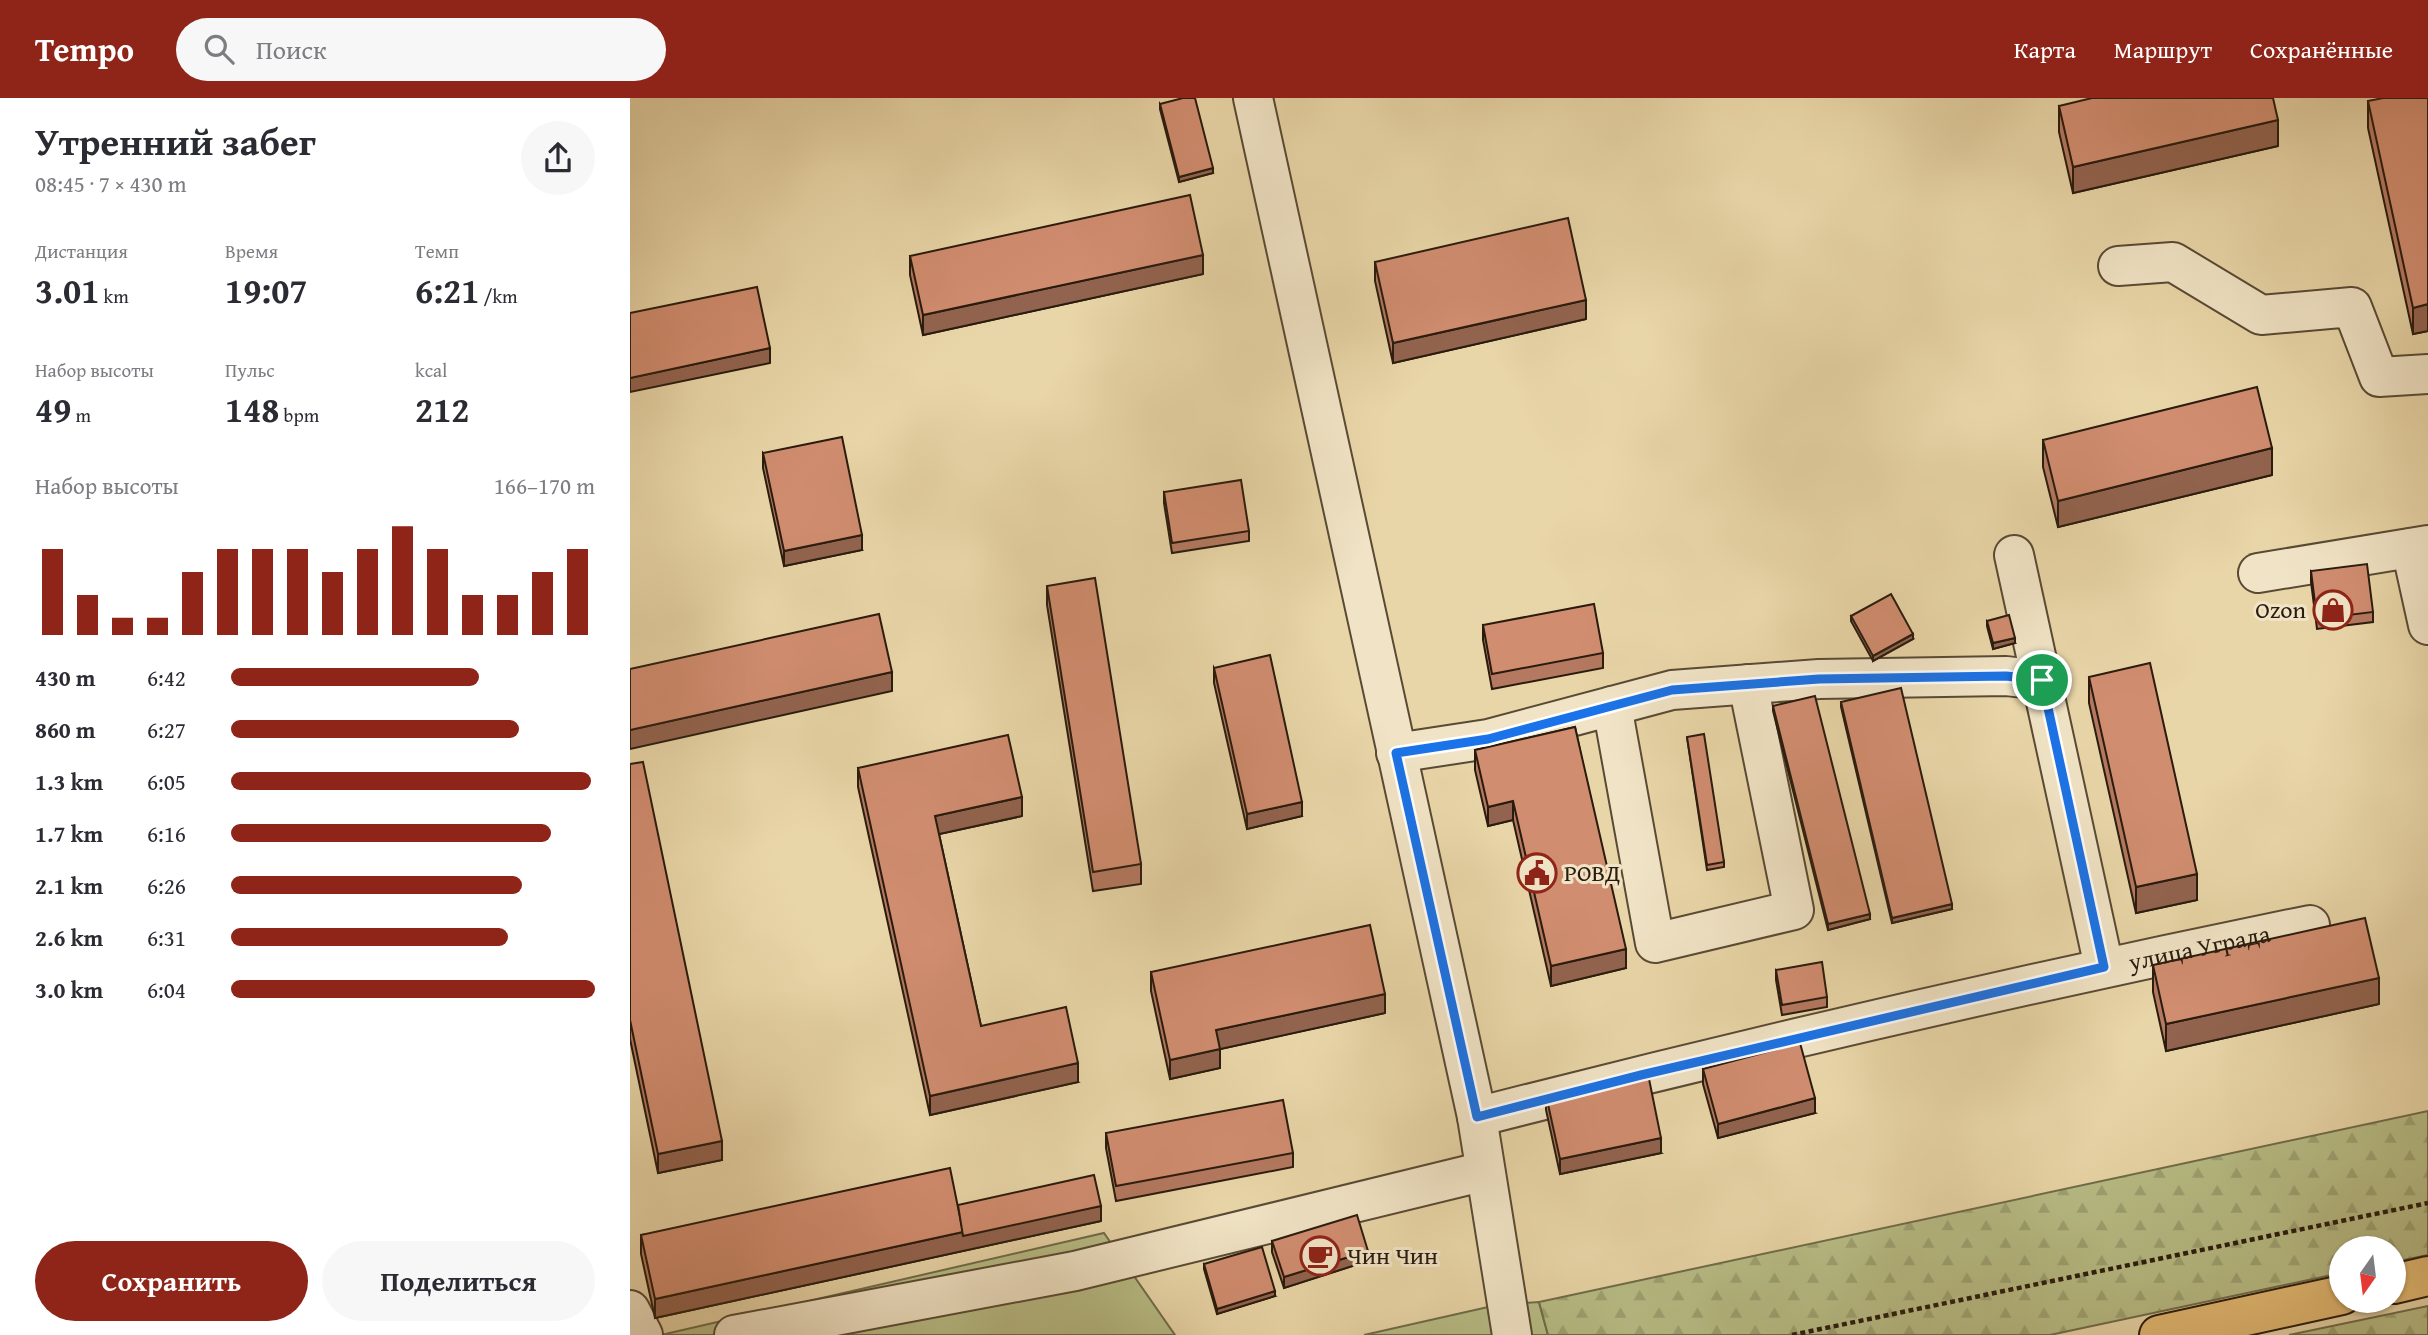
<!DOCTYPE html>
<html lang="ru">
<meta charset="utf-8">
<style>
:root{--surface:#fff;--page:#f7f7f7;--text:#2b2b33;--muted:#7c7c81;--accent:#8f2418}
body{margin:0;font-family:"Gentium Book Plus",serif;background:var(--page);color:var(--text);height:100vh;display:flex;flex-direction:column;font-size:26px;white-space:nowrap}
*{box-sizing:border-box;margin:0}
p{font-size:23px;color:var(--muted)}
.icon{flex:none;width:38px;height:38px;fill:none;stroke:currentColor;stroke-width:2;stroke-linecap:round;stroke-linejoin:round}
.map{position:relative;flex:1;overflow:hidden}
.details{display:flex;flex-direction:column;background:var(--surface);width:630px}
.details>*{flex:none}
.needle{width:46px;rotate:194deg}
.fabs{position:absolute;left:1699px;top:1138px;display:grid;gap:14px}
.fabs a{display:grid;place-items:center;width:77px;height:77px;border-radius:50%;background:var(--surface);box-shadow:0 2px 5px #0004;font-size:35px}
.pin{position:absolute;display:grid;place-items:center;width:60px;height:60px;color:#fff;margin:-30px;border:4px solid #fff;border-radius:50%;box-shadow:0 2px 7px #0007}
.round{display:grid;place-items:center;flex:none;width:74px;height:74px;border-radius:37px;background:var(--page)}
.head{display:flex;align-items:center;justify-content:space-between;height:119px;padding:0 35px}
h1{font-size:38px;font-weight:700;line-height:52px}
.stats{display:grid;grid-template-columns:repeat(3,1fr);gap:10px;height:119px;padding:7px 35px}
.stats div{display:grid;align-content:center}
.stats b{font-size:35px;font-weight:700}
.stats small{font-size:19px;font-weight:400}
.stats p{font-size:19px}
.chart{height:196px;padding:14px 35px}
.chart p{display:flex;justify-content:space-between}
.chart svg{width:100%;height:126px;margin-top:7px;stroke:var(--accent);stroke-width:6}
.primary-button{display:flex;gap:14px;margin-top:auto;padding:14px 35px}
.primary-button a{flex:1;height:80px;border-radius:42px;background:var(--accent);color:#fff;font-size:28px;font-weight:700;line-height:80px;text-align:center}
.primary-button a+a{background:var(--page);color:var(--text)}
ul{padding:0 35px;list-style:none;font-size:23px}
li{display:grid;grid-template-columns:112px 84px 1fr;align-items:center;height:52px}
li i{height:18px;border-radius:9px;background:var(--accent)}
header{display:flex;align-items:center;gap:42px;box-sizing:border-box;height:98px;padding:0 35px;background:var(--accent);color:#fff}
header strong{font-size:33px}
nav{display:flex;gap:38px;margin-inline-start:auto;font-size:24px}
.search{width:490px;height:63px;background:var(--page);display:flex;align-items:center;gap:18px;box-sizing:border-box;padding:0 24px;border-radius:38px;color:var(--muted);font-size:26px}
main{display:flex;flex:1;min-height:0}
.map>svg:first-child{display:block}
.green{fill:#b8bd86;stroke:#706c4a;stroke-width:2}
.forest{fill:url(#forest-firs);stroke:#706c4a;stroke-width:2}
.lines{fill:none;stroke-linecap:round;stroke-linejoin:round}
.minor-casing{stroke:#594a34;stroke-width:42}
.highway-casing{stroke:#291b0e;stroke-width:42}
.path{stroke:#291b0e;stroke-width:4.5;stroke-dasharray:5 3.5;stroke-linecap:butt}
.minor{stroke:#f1e4c6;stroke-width:38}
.highway{stroke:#e4bb74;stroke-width:38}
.wall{fill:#b47960;stroke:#291b0e;stroke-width:2}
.shaded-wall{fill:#92634e;stroke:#291b0e;stroke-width:2}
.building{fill:#d18d70;stroke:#291b0e;stroke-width:2}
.route-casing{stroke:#fff;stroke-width:14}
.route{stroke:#1a73e8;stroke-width:9}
.labels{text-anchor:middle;stroke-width:6;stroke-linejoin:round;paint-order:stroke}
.poi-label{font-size:24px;fill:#291b0e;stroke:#f1e4c6;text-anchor:start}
.street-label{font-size:24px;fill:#291b0e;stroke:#f1e4c6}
</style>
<header>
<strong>Tempo</strong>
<div class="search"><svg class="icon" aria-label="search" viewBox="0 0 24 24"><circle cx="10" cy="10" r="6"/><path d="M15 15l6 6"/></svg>Поиск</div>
<nav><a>Карта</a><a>Маршрут</a><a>Сохранённые</a></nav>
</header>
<main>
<section class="details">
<div class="head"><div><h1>Утренний забег</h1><p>08:45 · 7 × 430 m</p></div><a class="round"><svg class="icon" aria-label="share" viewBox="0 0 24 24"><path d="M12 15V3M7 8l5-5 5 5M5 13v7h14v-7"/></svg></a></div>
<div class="stats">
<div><p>Дистанция</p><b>3.01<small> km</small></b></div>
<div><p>Время</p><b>19:07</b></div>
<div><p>Темп</p><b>6:21<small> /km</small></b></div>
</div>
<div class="stats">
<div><p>Набор высоты</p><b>49<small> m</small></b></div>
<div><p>Пульс</p><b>148<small> bpm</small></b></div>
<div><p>kcal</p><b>212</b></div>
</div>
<div class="chart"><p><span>Набор высоты</span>166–170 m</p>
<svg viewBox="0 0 160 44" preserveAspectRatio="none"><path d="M5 44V14M15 44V30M25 44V38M35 44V38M45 44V22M55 44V14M65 44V14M75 44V14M85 44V22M95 44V14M105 44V6M115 44V14M125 44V30M135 44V30M145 44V22M155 44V14"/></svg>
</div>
<ul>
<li><b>430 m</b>6:42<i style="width:68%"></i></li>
<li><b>860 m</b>6:27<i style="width:79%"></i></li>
<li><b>1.3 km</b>6:05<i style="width:99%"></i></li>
<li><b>1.7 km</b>6:16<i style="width:88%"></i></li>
<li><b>2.1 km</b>6:26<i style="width:80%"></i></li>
<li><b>2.6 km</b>6:31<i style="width:76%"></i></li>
<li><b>3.0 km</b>6:04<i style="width:100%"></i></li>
</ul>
<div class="primary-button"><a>Сохранить</a><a>Поделиться</a></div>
</section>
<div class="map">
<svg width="1798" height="1237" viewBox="0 0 1798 1237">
<defs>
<pattern id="forest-firs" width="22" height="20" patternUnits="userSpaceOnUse" patternTransform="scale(1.75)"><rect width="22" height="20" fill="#b8bd86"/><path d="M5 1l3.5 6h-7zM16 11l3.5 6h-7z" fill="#9ea272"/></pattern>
</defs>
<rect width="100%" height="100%" fill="#e9d6a8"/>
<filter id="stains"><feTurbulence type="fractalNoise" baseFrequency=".00286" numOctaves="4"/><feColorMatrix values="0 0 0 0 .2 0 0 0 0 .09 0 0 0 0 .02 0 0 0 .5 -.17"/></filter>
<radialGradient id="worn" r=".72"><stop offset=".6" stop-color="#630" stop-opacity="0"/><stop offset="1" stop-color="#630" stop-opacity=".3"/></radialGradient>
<g class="green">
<polygon points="474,1135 545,1237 31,1237"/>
<polygon points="909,1204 918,1237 734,1237 867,1207"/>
</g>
<g class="forest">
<polygon points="1798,1013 1798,1157 1764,1164 1764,1150 1712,1150 1711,1175 1420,1237 918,1237 909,1204"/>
<polygon points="1798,1208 1798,1237 1659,1237"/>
</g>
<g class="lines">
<g class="minor-casing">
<g id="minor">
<polyline points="623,0 847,1019 882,1237"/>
<polyline points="1488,168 1543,164 1631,217 1722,209 1749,279 1798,276"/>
<polyline points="1781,450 1798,527"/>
<polyline points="1384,457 1474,869"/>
<polyline points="1628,475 1798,447"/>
<polyline points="982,608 1025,845 1164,812 1118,586"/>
<polyline points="766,655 858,641 1042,592 1189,581 1376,578 1412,582"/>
<path id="s1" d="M847,1019C1123,948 1401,884 1680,827"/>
<polyline points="0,1212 13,1237"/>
<polyline points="104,1237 445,1173 855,1073"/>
</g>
</g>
<g class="highway-casing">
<g id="highway">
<polyline points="1764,1186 1798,1178"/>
<polyline points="1529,1237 1712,1197"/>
</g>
</g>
<polyline class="path" points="1162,1237 1798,1105"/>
<use href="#minor" class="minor"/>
<use href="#highway" class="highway"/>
</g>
<g class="wall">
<polygon points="1798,0 1798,233 1783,236 1738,30 1738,3"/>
<polygon points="530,6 583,75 549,84 530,11"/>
<polygon points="1429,8 1648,48 1443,95 1429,34"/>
<polygon points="280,158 573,176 293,237 280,177"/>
<polygon points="745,164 956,221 763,265 745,183"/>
<polygon points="1413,342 1642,377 1428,429 1413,369"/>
<polygon points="133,355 232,452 154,468 133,370"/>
<polygon points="534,394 619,433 619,443 542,455 534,405"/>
<polygon points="1681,473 1743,514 1743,524 1687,531 1681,484"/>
<polygon points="417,488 511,766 511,786 463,793 417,507"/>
<polygon points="1221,518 1283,541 1243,563 1221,523"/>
<polygon points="1357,523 1385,545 1363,551 1357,528"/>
<polygon points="853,527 973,555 973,570 862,591 853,542"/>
<polygon points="584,570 672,718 617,731 584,585"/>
<polygon points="1459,579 1567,802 1506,815 1459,605"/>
<polygon points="1211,604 1322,811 1262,825 1211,609"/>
<polygon points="1143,608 1240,821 1198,832 1143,613"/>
<polygon points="945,629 996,870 921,888 883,722 858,728 845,672 845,652"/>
<polygon points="1057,639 1094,764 1094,769 1077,772"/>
<polygon points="0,666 92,1062 28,1075 0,941"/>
<polygon points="228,670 392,718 309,736 351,928 448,984 300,1017 228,689"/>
<polygon points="1523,867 1749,906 1536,953 1523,894"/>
<polygon points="1146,872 1197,899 1197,909 1152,917 1146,882"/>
<polygon points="521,874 755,915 590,951 590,970 540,981 521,893"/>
<polygon points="1073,971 1185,1015 1088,1040 1073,986"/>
<polygon points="916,997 1031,1055 930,1076 916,1012"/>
<polygon points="476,1035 663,1055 663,1069 486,1103 476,1050"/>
<polygon points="328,1107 471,1123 25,1220 11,1156 11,1137"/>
<polygon points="642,1143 738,1163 654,1190 642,1154"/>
<polygon points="574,1166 645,1198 587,1216 574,1171"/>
</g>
<g class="shaded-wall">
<polygon points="1648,22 1648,48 1443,95 1443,69"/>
<polygon points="583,70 583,75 549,84 549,79"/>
<polygon points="573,157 573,176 293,237 293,217"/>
<polygon points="956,202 956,221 763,265 763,245"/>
<polygon points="1798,206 1798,233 1783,236 1783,210"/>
<polygon points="140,250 140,265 0,294 0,280"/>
<polygon points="1642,350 1642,377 1428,429 1428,403"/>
<polygon points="232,437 232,452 154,468 154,453"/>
<polygon points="1283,536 1283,541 1243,563 1243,558"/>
<polygon points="1385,540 1385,545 1363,551 1363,545"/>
<polygon points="262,574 262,593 0,651 0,632"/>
<polygon points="392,699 392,718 305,737 305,718"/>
<polygon points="883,703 883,722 858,728 858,709"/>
<polygon points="672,704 672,718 617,731 617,716"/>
<polygon points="1567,776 1567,802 1506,815 1506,789"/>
<polygon points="1322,806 1322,811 1262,825 1262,820"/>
<polygon points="1240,816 1240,821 1198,832 1198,826"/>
<polygon points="996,851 996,870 921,888 921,868"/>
<polygon points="1749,880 1749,906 1536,953 1536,926"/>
<polygon points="755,896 755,915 586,952 586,932"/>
<polygon points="590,951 590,970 540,981 540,962"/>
<polygon points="448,965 448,984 300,1017 300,998"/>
<polygon points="1185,1000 1185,1015 1088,1040 1088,1026"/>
<polygon points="1031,1040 1031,1055 930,1076 930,1061"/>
<polygon points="92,1043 92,1062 28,1075 28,1056"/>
<polygon points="471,1108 471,1123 25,1220 25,1201 333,1134"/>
<polygon points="738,1153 738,1163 654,1190 654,1179"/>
<polygon points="645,1193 645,1198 587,1216 587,1211"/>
</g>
<g class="building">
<polygon points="553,0 565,0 583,70 549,79 530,6"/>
<polygon points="1462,0 1643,0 1648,22 1443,69 1429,8"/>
<polygon points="1753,0 1798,0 1798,206 1783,210 1738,3"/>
<polygon points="560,97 573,157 293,217 280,158"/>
<polygon points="938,120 956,202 763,245 745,164"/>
<polygon points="127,189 140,250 0,280 0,215"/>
<polygon points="1627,289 1642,350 1428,403 1413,342"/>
<polygon points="212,339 232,437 154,453 133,355"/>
<polygon points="611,382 619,433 542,445 534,394"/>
<polygon points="1737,466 1743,514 1687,521 1681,473"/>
<polygon points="465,480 511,766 463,774 417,488"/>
<polygon points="1261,496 1283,536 1243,558 1221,518"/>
<polygon points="964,506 973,555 862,576 853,527"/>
<polygon points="249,516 262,574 0,632 0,571"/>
<polygon points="1379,517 1385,540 1363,545 1357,523"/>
<polygon points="640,557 672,704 617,716 584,570"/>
<polygon points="1520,565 1567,776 1506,789 1459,579"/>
<polygon points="1271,590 1322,806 1262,820 1211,604"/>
<polygon points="1185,598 1240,816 1198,826 1143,608"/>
<polygon points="945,629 996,851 921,868 883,703 858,709 845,652"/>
<polygon points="1074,636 1094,764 1077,767 1057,639"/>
<polygon points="378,637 392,699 305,718 351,928 436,909 448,965 300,998 228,670"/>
<polygon points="13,664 92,1043 28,1056 0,922 0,666"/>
<polygon points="1735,820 1749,880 1536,926 1523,867"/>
<polygon points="740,827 755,896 586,932 590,951 540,962 521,874"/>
<polygon points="1192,864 1197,899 1152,907 1146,872"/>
<polygon points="1170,945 1185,1000 1088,1026 1073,971"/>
<polygon points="1018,976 1031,1040 930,1061 916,997"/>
<polygon points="653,1002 663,1055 486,1088 476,1035"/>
<polygon points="320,1070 333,1134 25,1201 11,1137"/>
<polygon points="464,1077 471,1108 333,1138 328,1107"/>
<polygon points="727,1117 738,1153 654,1179 642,1143"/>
<polygon points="632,1149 645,1193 587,1211 574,1166"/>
</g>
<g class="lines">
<g class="route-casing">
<polygon id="route" points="1376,578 1412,582 1474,869 1011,977 847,1019 766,655 858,641 1042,592 1189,581"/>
</g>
<use href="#route" class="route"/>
</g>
<defs>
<g id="shop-ring" transform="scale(2.0125)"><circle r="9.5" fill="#f1e4c6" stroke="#8f2418" stroke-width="1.5"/><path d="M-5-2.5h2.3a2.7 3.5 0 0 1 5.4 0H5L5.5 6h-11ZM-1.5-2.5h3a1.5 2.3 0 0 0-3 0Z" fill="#8f2418"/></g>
<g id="civic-ring" transform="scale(2.0125)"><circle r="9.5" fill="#f1e4c6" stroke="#8f2418" stroke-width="1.5"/><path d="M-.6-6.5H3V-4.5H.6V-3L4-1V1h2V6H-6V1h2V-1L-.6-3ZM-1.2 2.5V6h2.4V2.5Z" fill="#8f2418"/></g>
<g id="cafe-ring" transform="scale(2.0125)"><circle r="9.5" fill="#f1e4c6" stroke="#8f2418" stroke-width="1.5"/><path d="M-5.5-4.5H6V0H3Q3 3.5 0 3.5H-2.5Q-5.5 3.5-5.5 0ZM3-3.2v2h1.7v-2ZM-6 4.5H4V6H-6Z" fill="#8f2418"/></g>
</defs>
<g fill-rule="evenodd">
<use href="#shop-ring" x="1703" y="512"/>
<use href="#civic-ring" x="907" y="775"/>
<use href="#cafe-ring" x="690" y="1158"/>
</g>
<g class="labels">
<g class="poi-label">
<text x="1676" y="520" text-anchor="end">Ozon</text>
<text x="934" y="783">РОВД</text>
<text x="717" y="1166">Чин Чин</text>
</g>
<g class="street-label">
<text dy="8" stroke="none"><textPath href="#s1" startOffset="742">улица Уграда</textPath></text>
</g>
</g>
<rect width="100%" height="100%" filter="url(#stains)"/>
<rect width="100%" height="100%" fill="url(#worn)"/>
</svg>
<div class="fabs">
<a><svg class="needle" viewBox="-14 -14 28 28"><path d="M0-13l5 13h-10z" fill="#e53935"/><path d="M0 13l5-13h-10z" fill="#7c7c81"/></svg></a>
</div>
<div class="pin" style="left:1412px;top:582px;background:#1e9e55"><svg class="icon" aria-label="arrive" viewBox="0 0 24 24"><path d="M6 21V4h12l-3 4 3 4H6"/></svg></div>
</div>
</main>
